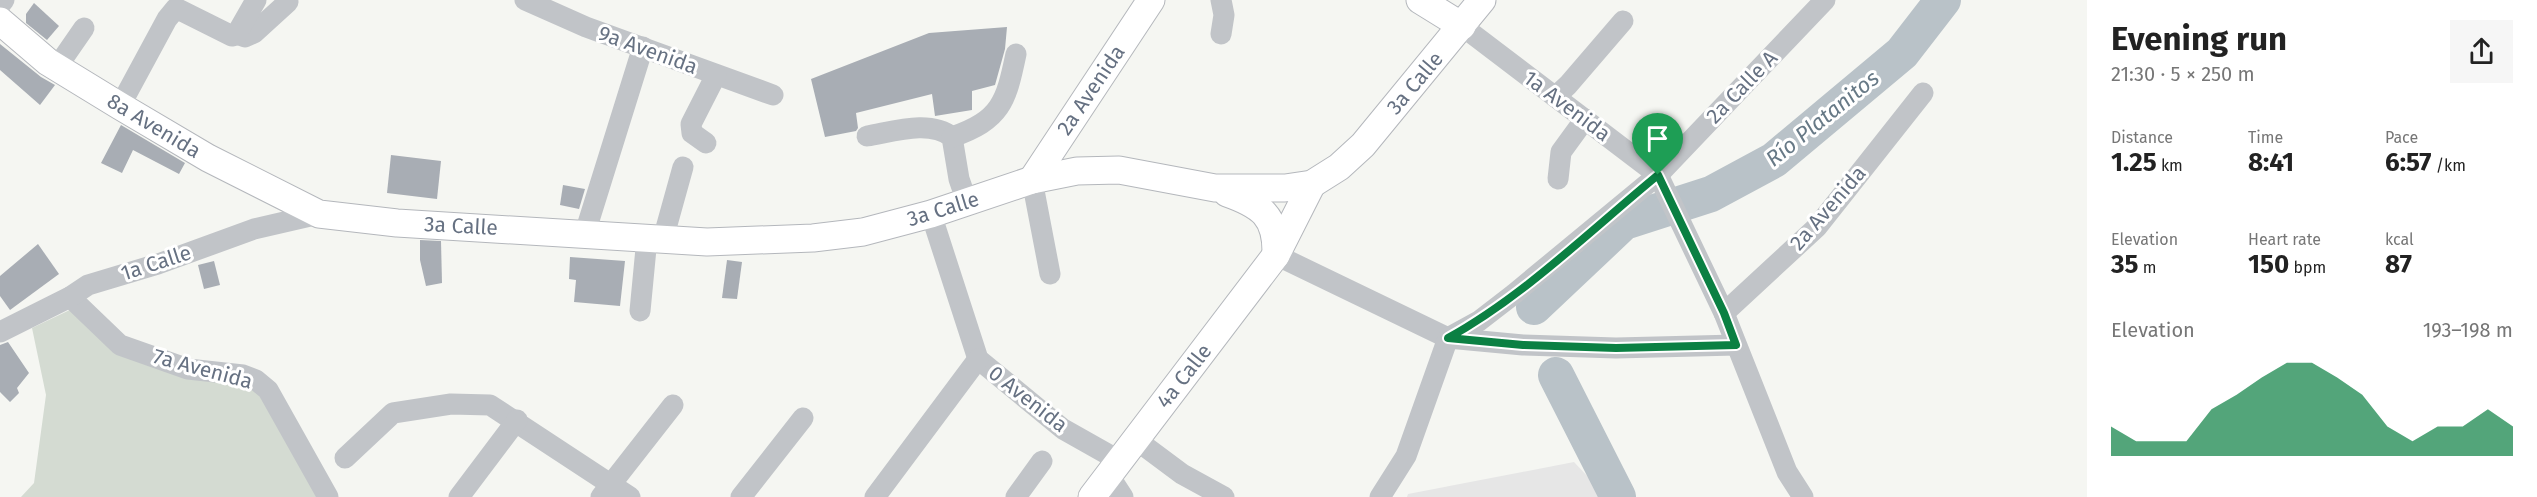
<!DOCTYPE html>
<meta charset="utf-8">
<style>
:root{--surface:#fff;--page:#f6f6f6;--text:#222;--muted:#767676;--accent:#0b8043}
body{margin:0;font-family:"Fira Sans",sans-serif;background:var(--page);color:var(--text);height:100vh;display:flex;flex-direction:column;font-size:22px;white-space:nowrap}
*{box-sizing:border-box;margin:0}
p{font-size:20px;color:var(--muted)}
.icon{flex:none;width:33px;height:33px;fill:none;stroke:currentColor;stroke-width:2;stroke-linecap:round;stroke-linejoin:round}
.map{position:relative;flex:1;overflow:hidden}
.details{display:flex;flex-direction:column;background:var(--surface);width:450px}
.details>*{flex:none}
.pin{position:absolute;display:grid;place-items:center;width:51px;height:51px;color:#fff;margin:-62px -26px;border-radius:50% 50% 50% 0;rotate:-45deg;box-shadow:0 0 6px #0007}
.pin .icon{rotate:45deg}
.round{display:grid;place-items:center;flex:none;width:63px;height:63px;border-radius:0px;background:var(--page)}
.head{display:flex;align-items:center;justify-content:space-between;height:102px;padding:0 24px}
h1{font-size:33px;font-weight:700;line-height:45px}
.metrics{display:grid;grid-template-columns:repeat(3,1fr);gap:9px;height:102px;padding:6px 24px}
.metrics div{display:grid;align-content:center}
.metrics b{font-size:26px;font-weight:700}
.metrics small{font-size:16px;font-weight:400}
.metrics p{font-size:16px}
.chart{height:168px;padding:12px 24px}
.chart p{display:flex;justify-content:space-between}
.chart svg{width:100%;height:108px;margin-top:6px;fill:var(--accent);opacity:.7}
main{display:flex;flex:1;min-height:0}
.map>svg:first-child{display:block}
.built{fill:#e6e6e6}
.green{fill:#d4dbd2}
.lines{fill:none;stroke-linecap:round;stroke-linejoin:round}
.river{stroke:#b9c2c8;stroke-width:36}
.building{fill:#a8adb4}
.major-casing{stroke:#b4b7bc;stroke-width:29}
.minor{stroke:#c1c4c8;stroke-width:21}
.major{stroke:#fff;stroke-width:27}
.route-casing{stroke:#fff;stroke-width:12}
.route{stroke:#0b8043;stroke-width:8}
.labels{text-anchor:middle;stroke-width:6;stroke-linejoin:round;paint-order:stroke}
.street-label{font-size:21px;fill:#667182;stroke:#fff}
.water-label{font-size:22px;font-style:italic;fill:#677986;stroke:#fff}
</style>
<main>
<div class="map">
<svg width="2087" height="497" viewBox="0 0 2087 497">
<rect width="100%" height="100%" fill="#f5f6f2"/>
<polygon class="built" points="1574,462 1607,497 1407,497 1408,494"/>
<polygon class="green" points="76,307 118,346 259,387 318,497 21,497 34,483 46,395 32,328"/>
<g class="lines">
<g class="river">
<polyline points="1534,307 1624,222 1711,194 1774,160 1902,53 1943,0"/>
<polyline points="1556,375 1618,497"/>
</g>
</g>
<g class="building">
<polygon points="34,3 59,26 47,40 26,23 26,14"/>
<polygon points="1007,27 1005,49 995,85 972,91 972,110 935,116 932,94 856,113 858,128 856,131 825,137 811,79 929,33"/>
<polygon points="0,44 41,77 55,85 40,105 0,70"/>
<polygon points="121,125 185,163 179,174 133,150 122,173 101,163"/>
<polygon points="391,155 441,161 437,199 387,193"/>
<polygon points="563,185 585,189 579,209 560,205"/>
<polygon points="420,240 441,241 442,283 426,286 420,260"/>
<polygon points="38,244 59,274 10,310 0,296 0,276"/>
<polygon points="570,257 625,261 620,306 574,302 576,280 569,279"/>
<polygon points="727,260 742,262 737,299 722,298"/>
<polygon points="214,261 220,285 204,289 198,265"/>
<polygon points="8,342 29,373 17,388 19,393 10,402 0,392 0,345"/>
</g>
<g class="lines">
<g class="major-casing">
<g id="major">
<polyline points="1420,0 1462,26"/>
<polyline points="0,21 48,62 120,106 208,158 319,214 397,223 707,242 813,238 863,232 931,214 1032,180 1077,171 1119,170 1215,188 1285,188 1312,184 1339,167 1363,145 1482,0"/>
<polyline points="1032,180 1151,0"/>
<path d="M1227,193C1261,205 1277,216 1276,255"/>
<polyline points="1092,497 1276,255 1312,184"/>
</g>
</g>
<g class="minor">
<polyline points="525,0 586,27 773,95"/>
<polyline points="1221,0 1224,15 1221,34"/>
<polyline points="0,5 4,0"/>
<polyline points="1462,26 1658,175 1724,313 1787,472 1803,497"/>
<polyline points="237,34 245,37 254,33 288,2"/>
<polyline points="57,67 84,28"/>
<polyline points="1555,97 1568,85 1623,21"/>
<polyline points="120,106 167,19 176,8 232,36 236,35 256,0"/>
<path d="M867,136C892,132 930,119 952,137L959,179L967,202"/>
<path d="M952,137C1001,120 1006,102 1016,54"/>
<polyline points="706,143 692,133 691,124 716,75"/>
<polyline points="1558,179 1561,152 1585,119"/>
<polyline points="1032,180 1050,274"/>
<polyline points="931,214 978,359 1063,429 1118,460"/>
<polyline points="585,233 643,47"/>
<polyline points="663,239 683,167"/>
<polyline points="1276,255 1448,338 1523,345 1616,348 1736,345"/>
<polyline points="70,297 120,345 188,369 243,375 256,380 268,390 328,497"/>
<polyline points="640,311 647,238"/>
<polyline points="1724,313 1817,227 1923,93"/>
<polyline points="0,332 70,297 88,285 158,264 254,229 319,214"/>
<polyline points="1135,439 1182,474 1224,497"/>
<polyline points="345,458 393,413 451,404 490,405 630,497"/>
<polyline points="1108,474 1123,497"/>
<polyline points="459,497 517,420"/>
<polyline points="601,497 673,405"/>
<polyline points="741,497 803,418"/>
<polyline points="875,497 978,359"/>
<polyline points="1016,497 1042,461"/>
<polyline points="1380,497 1406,456 1448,338 1479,321 1514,294 1658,175 1825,0"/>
</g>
<use href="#major" class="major"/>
</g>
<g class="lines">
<g class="route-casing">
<path id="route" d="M1658,175L1724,313L1736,345L1616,348L1523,345L1448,338C1524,296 1591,230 1658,175Z"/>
</g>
<use href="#route" class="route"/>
</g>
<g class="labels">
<g class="street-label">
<text transform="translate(648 50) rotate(20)" y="7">9a Avenida</text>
<text transform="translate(1415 83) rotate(-50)" y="7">3a Calle</text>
<text transform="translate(1742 87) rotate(-46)" y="7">2a Calle A</text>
<text transform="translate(1091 90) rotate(-56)" y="7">2a Avenida</text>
<text transform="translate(1567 106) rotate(37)" y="7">1a Avenida</text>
<text transform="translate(154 126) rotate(31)" y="7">8a Avenida</text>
<text transform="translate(1828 208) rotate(-49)" y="7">2a Avenida</text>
<text transform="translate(943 209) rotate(-17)" y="7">3a Calle</text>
<text transform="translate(461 226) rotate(3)" y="7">3a Calle</text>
<text transform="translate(156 263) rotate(-18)" y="7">1a Calle</text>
<text transform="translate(203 369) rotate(15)" y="7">7a Avenida</text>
<text transform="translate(1184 376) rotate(-52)" y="7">4a Calle</text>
<text transform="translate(1028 399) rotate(38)" y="7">0 Avenida</text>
</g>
<g class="water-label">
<text transform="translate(1822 118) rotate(-39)" y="8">Río Platanitos</text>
</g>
</g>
</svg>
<div class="pin" style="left:1658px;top:175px;background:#1e9e55"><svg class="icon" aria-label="arrive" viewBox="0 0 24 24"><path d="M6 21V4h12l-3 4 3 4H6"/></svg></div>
</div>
<section class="details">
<div class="head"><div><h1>Evening run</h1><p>21:30 · 5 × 250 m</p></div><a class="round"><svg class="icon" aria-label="share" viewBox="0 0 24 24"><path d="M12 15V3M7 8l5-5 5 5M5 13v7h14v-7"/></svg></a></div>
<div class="metrics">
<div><p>Distance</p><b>1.25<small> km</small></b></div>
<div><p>Time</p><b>8:41</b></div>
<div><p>Pace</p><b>6:57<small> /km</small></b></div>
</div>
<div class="metrics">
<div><p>Elevation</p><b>35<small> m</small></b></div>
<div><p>Heart rate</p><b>150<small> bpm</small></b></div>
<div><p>kcal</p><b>87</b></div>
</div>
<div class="chart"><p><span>Elevation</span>193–198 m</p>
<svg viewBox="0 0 160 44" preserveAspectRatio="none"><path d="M0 44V32L10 38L20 38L30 38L40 25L50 19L60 12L70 6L80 6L90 12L100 19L110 32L120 38L130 32L140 32L150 25L160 32V44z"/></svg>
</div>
</section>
</main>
